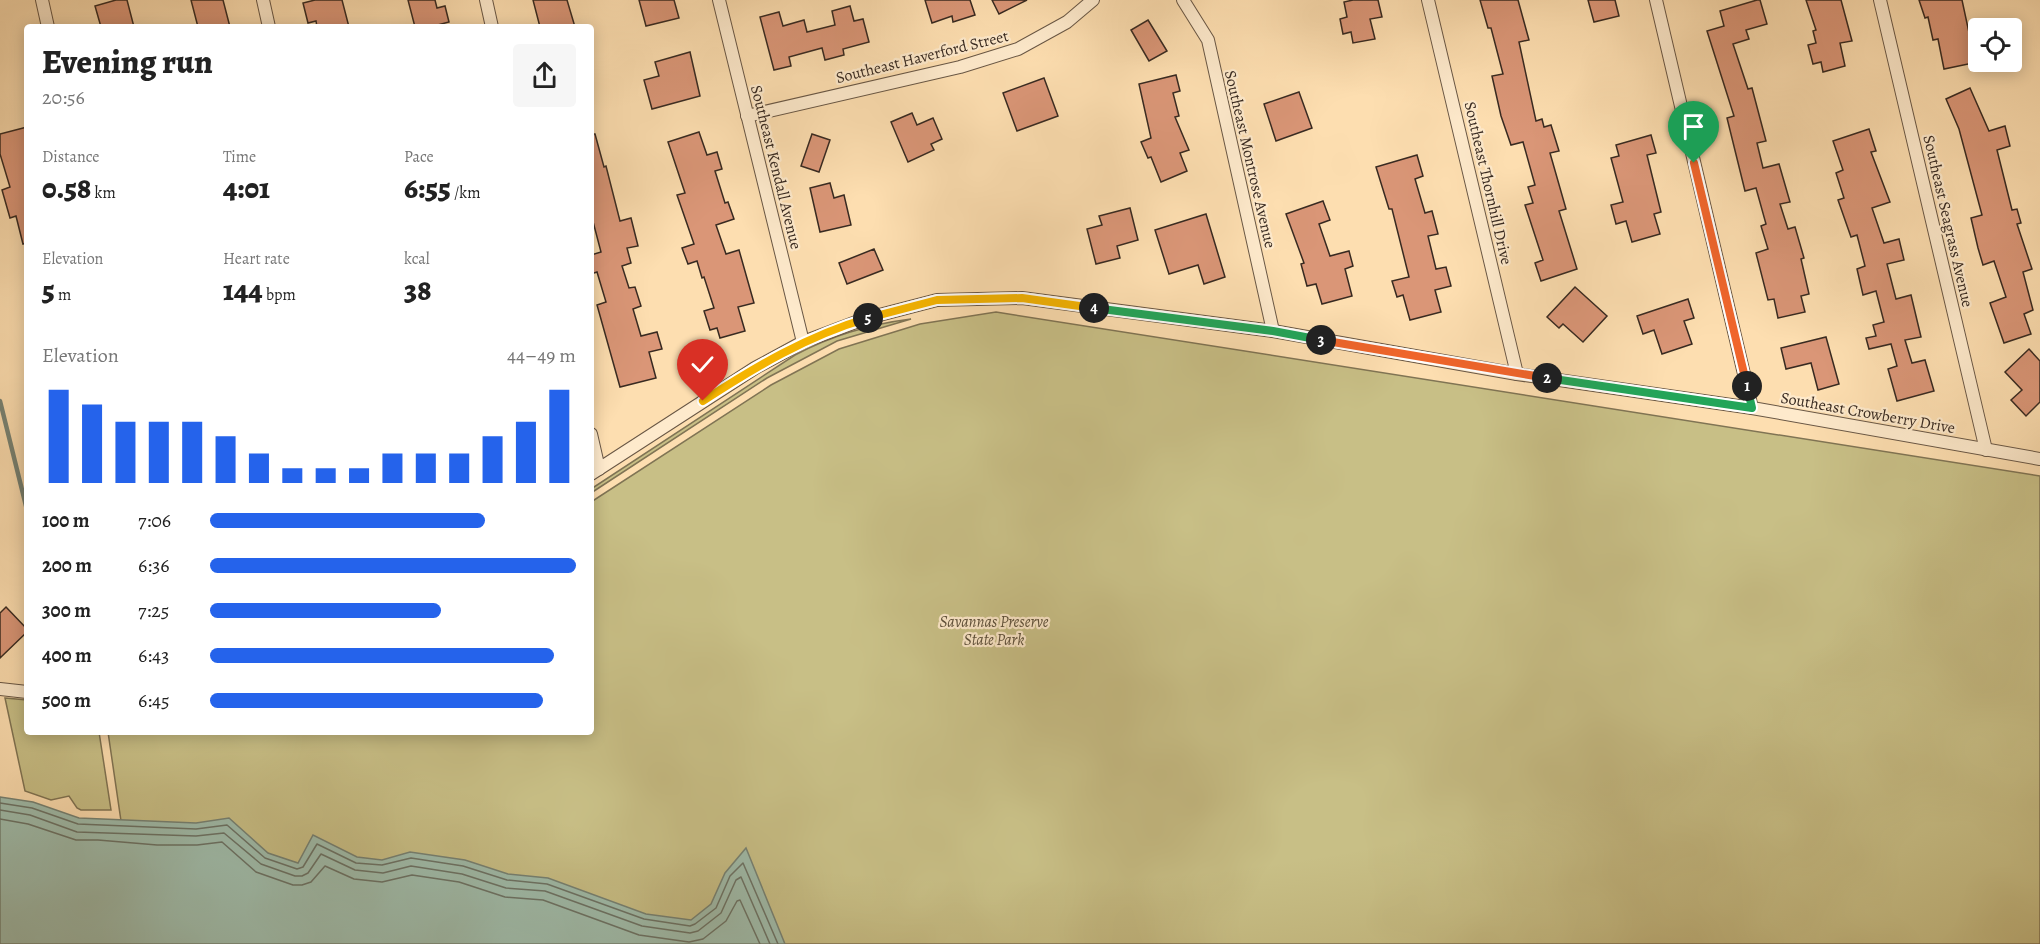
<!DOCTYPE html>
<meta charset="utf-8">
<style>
:root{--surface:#fff;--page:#f6f6f6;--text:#222;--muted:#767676;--accent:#2563eb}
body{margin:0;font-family:Alegreya,serif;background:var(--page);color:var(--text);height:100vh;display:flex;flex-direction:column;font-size:22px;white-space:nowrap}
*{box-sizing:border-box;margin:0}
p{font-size:20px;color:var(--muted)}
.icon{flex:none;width:33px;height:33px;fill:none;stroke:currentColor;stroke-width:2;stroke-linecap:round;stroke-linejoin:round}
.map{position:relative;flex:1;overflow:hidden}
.side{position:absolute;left:24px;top:24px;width:570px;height:711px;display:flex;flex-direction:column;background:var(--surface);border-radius:6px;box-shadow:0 3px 15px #0003}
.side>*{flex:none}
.buttons{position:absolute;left:1968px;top:18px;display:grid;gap:12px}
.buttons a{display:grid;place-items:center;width:54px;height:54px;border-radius:6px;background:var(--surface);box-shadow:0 3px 15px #0003;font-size:30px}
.pin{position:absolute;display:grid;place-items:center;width:51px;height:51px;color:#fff;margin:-62px -26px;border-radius:50% 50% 50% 0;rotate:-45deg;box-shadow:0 0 6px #0007}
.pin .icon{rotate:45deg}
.km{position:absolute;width:30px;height:30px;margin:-15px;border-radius:50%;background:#222;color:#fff;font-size:16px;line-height:30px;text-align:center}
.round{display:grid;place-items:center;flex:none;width:63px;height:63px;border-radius:6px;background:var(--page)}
.headline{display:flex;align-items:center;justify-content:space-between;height:102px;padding:0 18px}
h1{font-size:33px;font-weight:800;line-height:45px}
.figures{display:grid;grid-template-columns:repeat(3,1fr);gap:9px;height:102px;padding:6px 18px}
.figures div{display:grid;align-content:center}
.figures b{font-size:30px;font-weight:800}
.figures small{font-size:16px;font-weight:400}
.figures p{font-size:16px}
.chart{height:168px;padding:12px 18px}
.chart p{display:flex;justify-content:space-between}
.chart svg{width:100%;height:108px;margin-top:6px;stroke:var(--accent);stroke-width:6}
ul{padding:0 18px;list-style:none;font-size:20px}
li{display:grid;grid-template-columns:96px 72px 1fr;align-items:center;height:45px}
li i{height:15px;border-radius:8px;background:var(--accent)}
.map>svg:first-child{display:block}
.green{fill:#c8bf86;stroke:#807454;stroke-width:1.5}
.water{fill:#9fbcab;stroke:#768274;stroke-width:1.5}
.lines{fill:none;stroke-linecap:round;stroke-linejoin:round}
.shore{stroke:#6c7366;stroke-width:1.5}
.stream{stroke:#768274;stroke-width:4.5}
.building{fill:#da9677;stroke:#382a21;stroke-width:1.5}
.minor-casing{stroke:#695745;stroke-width:14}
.minor{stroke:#feeacc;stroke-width:12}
.split-1-casing{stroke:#fff;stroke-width:12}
.split-2-casing{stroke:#fff;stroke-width:12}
.split-3-casing{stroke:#fff;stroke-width:12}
.split-4-casing{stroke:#fff;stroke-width:12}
.split-5-casing{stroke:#fff;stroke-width:12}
.split-6-casing{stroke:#fff;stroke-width:12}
.split-1{stroke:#f0652b;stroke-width:8}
.split-2{stroke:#22a559;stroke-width:8}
.split-3{stroke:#f0652b;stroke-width:8}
.split-4{stroke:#22a559;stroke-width:8}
.split-5{stroke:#f5b400;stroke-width:8}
.split-6{stroke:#f5b400;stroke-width:8}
.labels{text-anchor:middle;stroke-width:4.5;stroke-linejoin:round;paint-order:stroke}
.street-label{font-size:16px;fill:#382a21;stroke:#feeacc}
.park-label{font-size:16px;font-style:italic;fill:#5c4f3a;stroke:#feeacc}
</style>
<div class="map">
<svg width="2040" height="944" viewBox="0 0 2040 944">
<rect width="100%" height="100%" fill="#fddeb0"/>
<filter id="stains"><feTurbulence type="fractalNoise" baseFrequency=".00333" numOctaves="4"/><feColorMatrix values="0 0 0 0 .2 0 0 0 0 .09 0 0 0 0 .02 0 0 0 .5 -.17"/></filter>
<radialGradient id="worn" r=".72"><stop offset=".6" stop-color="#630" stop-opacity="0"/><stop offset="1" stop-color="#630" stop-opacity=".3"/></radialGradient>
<g class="green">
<polygon points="996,312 2040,476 2040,944 0,944 0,865 127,862 108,732 591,732 591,502 771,385 839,349 920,324"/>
<path d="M911,319L837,341L767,378L591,493V489L795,355C831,336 871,324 911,319Z"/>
<polygon points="5,698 27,700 27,732 99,732 111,810 81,810 77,808 69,796 51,800 25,791"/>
</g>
<polygon class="water" points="0,797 33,802 79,818 196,823 229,818 268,853 298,863 313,835 357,857 382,860 410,852 465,860 508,874 548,878 646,914 691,920 711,904 725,873 746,848 785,944 0,944"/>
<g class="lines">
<g class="shore">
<polyline points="0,803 32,808 78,824 196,829 227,825 265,858 297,869 303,867 317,844 356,863 382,865 411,858 463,866 507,880 547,884 644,919 690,926 695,924 716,908 730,876 743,863 778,944"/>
<polyline points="0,810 30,815 77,832 196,836 224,833 261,864 295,876 302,876 308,873 321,854 355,870 383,873 411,866 462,874 506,888 545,891 642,926 690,933 698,931 721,913 736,880 741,877 770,944"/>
<polyline points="0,819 28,824 76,840 98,840 157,845 197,845 222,842 256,872 293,885 302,885 311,882 325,866 354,879 382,882 412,875 459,882 505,897 543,900 639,935 689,942 703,939 726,921 737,901 740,900 760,944"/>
</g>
<polyline class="stream" points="0,401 27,510"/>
</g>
<g class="building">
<polygon points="116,0 127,0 134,27 101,27 95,6"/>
<polygon points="191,0 223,0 230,27 198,27"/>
<polygon points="315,0 342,0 349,27 317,27 316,21 308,23 303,3"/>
<polygon points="408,0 435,0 437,8 445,6 449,22 430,27 415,27"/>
<polygon points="533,0 567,0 575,27 540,27"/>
<polygon points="639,0 674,0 679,18 646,26"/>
<polygon points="925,0 970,0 975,15 953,22 952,16 932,23"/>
<polygon points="992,0 1027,0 999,14"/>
<polygon points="1353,0 1378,0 1382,17 1370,19 1375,39 1353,43 1351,32 1343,34 1340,19 1347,17 1344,2"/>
<polygon points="1480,0 1518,0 1529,40 1519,42 1536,121 1542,119 1544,127 1551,125 1559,151 1550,153 1566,209 1559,211 1577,269 1541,281 1535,263 1543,260 1525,205 1533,203 1528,187 1535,185 1523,142 1511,145 1501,116 1492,76 1503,74 1491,28 1488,28"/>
<polygon points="1588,0 1615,0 1619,16 1594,22"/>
<polygon points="1757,0 1760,0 1767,24 1746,30 1749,39 1733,44 1748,89 1752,88 1766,141 1757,143 1763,168 1779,164 1790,202 1780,204 1788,229 1795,227 1804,258 1801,259 1809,294 1801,296 1805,312 1778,318 1774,299 1768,300 1756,253 1768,249 1761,226 1766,224 1756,188 1745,191 1727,118 1734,116 1707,31 1724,26 1720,11"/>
<polygon points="1806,0 1841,0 1852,41 1840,43 1845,66 1823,72 1821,62 1813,64 1808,45 1816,43 1813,31 1816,30"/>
<polygon points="1919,0 1962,0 1971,42 1978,41 1978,62 1944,69 1938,39 1933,40 1928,17 1925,18"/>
<polygon points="850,6 854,21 863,19 869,42 843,49 844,55 825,60 822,48 789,57 791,66 774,70 760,17 779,12 783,26 804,20 807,32 835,25 832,11"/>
<polygon points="1148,20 1167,51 1149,61 1131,30"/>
<polygon points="690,52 700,96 652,109 644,80 659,76 655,62"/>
<polygon points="1176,75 1180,91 1173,93 1179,116 1175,117 1189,150 1180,153 1187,171 1161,182 1151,157 1148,158 1141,142 1151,138 1139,84"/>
<polygon points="1044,78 1058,116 1017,131 1003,93"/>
<polygon points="1970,88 1989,131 2005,126 2010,146 1997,150 2012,210 2017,209 2021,223 2017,224 2032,269 2023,272 2033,310 2024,314 2031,334 2004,343 1990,303 2006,297 1994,261 1983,265 1978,248 1971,218 1982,215 1959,129 1946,99"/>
<polygon points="1299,92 1312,128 1276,141 1264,104"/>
<polygon points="912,113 917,125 933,118 942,139 931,144 934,150 908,162 891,122"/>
<polygon points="27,127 27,243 23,244 16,216 10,218 2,190 10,187 0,154 0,134"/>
<polygon points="1869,129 1876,151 1871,152 1890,202 1872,208 1884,243 1899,239 1904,260 1887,264 1896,299 1911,295 1921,337 1905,340 1912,363 1925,360 1934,391 1897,401 1888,369 1897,366 1891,344 1869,349 1866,338 1876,336 1873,325 1884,322 1876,291 1863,295 1857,269 1865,266 1857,235 1851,237 1838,200 1844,198 1836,173 1843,170 1833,141"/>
<polygon points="699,132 707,155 717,152 722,169 715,171 725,203 728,202 734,219 716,225 726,254 739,250 754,303 738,307 745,331 720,338 717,328 710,330 704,311 714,308 704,277 702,278 697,261 688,264 682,248 694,244 677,195 685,193 668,142"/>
<polygon points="591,134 595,134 604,167 606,166 620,221 631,218 638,246 627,248 631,263 622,266 629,288 635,287 641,306 633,309 641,336 657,332 662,349 649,352 656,378 620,387 597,305 606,302 597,272 591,274 591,255 601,252 591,214"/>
<polygon points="812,134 830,140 819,172 801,166"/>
<polygon points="1651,135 1656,153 1647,155 1661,212 1654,214 1660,234 1632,242 1626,221 1616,224 1611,205 1623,202 1611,158 1619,156 1616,145"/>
<polygon points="1417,155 1423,176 1415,179 1425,213 1432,211 1438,234 1428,236 1436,269 1446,267 1451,286 1435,290 1441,312 1410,320 1403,295 1397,297 1392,281 1409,277 1392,209 1389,209 1376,167"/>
<polygon points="830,183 834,198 844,195 851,225 820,232 810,188"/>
<polygon points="1323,201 1330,220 1319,224 1330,256 1349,251 1353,266 1345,269 1352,296 1322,304 1316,284 1307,286 1301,264 1304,263 1286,214"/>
<polygon points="1130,208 1138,240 1117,246 1120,258 1096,264 1087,229 1102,225 1099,216"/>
<polygon points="1206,214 1225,277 1204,284 1198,265 1169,274 1155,230"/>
<polygon points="874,249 883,270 847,284 839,263"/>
<polygon points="1575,287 1607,316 1583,342 1563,324 1559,328 1547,317"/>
<polygon points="1688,299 1694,318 1684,321 1692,344 1662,354 1654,330 1643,334 1637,316"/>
<polygon points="1826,337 1839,384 1818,390 1811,363 1786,369 1781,348"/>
<polygon points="2029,349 2040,361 2040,402 2026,416 2011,400 2022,390 2005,372"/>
<polygon points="6,607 27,629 27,632 0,658 0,613"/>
</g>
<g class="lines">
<g class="minor-casing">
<g id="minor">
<polyline points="42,0 48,27"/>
<polyline points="263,0 269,27"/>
<polyline points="486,0 492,27"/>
<polyline points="719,0 803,342"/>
<polyline points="1183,0 1208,40 1273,331"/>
<polyline points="1428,0 1517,374"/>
<polyline points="1656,0 1752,408"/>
<polyline points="1880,0 1986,450"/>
<polyline points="747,116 960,67 1018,49 1067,22 1093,0"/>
<polyline points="591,434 599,469"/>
<polyline points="591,474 755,368 803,342 864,319 937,300 1022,298 1273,331 1517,374 1752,408 2040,459"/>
<polyline points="0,689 27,692"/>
</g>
</g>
<use href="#minor" class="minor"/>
</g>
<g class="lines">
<g class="split-1-casing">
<polyline id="split-1" points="1694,163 1747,386"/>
</g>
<g class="split-2-casing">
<polyline id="split-2" points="1547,378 1752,408 1747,386"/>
</g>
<g class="split-3-casing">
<polyline id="split-3" points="1321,340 1547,378"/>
</g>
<g class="split-4-casing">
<polyline id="split-4" points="1094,308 1273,331 1321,340"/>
</g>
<g class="split-5-casing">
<polyline id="split-5" points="868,318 937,300 1022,298 1094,308"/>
</g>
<g class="split-6-casing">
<path id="split-6" d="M703,401C755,367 807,336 868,318"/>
</g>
<use href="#split-1" class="split-1"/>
<use href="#split-2" class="split-2"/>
<use href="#split-3" class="split-3"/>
<use href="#split-4" class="split-4"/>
<use href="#split-5" class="split-5"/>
<use href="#split-6" class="split-6"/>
</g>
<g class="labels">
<g class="street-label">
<text transform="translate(922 56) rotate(-14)" y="6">Southeast Haverford Street</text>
<text transform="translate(1251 159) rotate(77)" y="6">Southeast Montrose Avenue</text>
<text transform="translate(777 167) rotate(76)" y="6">Southeast Kendall Avenue</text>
<text transform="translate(1489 183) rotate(77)" y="6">Southeast Thornhill Drive</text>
<text transform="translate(1949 221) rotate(77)" y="6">Southeast Seagrass Avenue</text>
<text transform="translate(1868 412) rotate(10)" y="6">Southeast Crowberry Drive</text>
</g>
<g class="park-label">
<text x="994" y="627">Savannas Preserve<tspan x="994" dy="18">State Park</tspan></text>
</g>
</g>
<rect width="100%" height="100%" filter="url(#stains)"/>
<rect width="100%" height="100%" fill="url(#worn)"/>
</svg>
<div class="buttons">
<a><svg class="icon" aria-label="locate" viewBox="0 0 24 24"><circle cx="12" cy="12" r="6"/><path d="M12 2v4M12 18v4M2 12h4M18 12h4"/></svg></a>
</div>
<div class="pin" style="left:1694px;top:163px;background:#1e9e55"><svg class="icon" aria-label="arrive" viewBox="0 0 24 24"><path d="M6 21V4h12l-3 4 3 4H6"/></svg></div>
<div class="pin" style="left:703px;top:401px;background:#d93025"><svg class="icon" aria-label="check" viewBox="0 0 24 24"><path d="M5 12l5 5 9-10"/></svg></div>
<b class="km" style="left:1747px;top:386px">1</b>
<b class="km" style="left:1547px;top:378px">2</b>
<b class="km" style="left:1321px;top:340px">3</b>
<b class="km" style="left:1094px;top:308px">4</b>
<b class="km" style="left:868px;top:318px">5</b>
<section class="side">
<div class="headline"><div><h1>Evening run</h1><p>20:56</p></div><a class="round"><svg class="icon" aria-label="share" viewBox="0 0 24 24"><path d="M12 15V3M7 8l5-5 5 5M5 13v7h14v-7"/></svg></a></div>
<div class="figures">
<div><p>Distance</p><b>0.58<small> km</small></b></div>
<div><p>Time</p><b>4:01</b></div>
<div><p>Pace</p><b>6:55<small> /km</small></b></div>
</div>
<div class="figures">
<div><p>Elevation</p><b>5<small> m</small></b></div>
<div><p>Heart rate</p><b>144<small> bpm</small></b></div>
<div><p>kcal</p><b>38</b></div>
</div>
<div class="chart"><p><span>Elevation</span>44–49 m</p>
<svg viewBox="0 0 160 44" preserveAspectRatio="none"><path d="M5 44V6M15 44V12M25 44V19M35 44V19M45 44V19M55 44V25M65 44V32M75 44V38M85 44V38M95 44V38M105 44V32M115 44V32M125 44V32M135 44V25M145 44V19M155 44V6"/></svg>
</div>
<ul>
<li><b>100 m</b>7:06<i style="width:75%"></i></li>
<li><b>200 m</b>6:36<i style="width:100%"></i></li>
<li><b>300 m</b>7:25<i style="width:63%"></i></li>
<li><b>400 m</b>6:43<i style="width:94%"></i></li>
<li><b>500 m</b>6:45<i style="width:91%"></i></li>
</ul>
</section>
</div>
